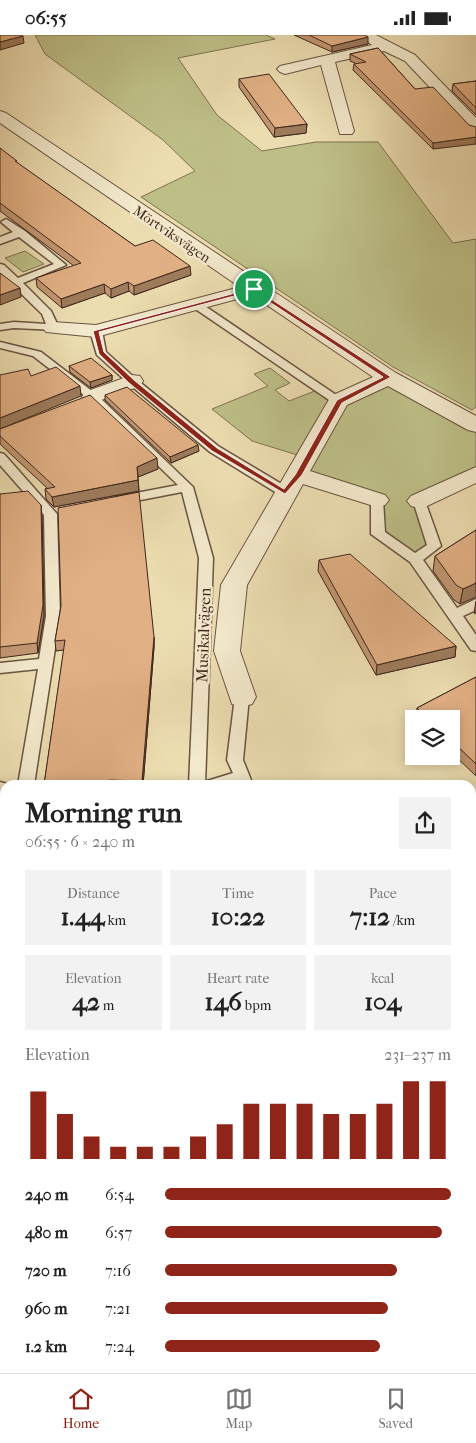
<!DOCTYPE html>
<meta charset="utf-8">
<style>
:root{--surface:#fff;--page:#f2f2f2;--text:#222;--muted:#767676;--line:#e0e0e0;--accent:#8f2418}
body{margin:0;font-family:"IM FELL French Canon",serif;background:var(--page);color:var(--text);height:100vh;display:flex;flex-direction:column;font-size:19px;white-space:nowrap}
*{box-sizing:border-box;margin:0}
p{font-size:16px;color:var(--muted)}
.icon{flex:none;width:28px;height:28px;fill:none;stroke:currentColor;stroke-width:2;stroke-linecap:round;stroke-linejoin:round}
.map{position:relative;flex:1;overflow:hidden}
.side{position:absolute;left:0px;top:745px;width:476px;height:594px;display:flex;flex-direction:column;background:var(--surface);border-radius:15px 15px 0 0;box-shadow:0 2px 12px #0003}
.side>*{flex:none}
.buttons{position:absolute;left:405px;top:675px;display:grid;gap:10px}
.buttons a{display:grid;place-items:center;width:55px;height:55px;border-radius:0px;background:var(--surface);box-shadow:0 2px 12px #0003;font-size:25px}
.pin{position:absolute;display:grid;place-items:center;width:42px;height:42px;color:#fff;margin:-21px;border:2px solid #fff;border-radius:50%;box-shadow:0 1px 5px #0007}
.round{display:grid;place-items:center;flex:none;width:52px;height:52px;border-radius:0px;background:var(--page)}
.overview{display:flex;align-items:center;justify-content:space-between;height:85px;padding:0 25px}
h1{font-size:28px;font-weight:700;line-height:38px}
.figures{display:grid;grid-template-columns:repeat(3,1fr);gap:8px;height:85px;padding:5px 25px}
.figures div{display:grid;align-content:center;border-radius:0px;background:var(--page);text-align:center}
.figures b{font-size:25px;font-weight:700}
.figures small{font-size:14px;font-weight:400}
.figures p{font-size:14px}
.chart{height:140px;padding:10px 25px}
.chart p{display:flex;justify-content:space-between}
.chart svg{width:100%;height:90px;margin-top:5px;stroke:var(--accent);stroke-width:6}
ul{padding:0 25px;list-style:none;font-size:16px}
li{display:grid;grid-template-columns:80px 60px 1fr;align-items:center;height:38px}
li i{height:12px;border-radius:6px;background:var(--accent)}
.status{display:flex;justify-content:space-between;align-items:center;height:35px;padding:0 25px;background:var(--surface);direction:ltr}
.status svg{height:14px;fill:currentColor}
.menu{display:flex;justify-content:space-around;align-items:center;height:70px;border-top:1px solid var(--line);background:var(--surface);font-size:14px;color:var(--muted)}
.menu a{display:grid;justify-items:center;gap:2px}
.menu .current{color:var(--accent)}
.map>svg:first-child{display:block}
.green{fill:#bebf87;stroke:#7e7252}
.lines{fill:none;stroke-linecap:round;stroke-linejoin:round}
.service-casing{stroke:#6a5441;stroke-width:3}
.minor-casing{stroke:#6a5441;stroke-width:2}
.service{fill:#f3e9cc;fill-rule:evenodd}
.minor{fill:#f3e9cc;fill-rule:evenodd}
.wall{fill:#c29772;stroke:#3f261c}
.shaded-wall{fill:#9e7b5c;stroke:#3f261c}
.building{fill:#e1b084;stroke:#3f261c}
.route{fill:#8f2418;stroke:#fff;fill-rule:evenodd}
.labels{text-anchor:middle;stroke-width:5;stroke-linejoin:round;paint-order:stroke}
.far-street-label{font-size:14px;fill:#3f261c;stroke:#f3e9cc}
.street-label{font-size:16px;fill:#3f261c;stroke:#f3e9cc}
</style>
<div class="status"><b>06:55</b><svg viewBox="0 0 49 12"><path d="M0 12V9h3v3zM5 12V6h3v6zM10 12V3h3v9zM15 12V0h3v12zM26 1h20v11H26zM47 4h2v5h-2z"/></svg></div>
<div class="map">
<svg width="476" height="1338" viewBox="0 0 476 1338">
<rect width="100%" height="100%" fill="#ecddb1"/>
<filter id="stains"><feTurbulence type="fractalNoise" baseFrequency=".004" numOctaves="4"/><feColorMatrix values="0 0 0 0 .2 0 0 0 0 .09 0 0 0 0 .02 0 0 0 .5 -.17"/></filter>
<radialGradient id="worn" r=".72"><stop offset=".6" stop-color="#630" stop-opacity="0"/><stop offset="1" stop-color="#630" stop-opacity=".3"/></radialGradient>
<g class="green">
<polygon points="35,0 266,0 275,4 178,23 217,80 262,116 316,107 378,107 453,208 476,204 476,372 472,375 393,332 141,162 195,136 163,105 45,19"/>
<polygon points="25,216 44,229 23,237 5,223"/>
<polygon points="270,333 290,348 275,355 289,366 320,354 339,366 388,343 476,390 476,439 419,466 434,511 415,524 378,499 377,465 298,440 307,423 252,406 212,374 268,351 254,339"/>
<polygon points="0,943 5,947 5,1334 98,1334 101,1338 0,1338"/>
</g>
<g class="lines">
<g class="service-casing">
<g id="service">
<polygon points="6,184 25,196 66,230 23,248 51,276 59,293 57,295 14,293 0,295 0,289 14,287 46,289 42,279 0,238 0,229 4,230 18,243 54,229 19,202 0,209 0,202 13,197 1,187"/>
<polygon points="195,266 199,267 345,366 343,369 335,369 191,271 190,269"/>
<polygon points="96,293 102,296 106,317 136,344 218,411 290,454 291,457 290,460 280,460 210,417 128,348 97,320 90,296"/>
<polygon points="0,307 41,317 97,360 193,452 213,523 205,750 189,750 199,523 182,457 120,469 115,468 114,465 115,462 178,450 89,364 33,321 0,313"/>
<polygon points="0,418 4,419 57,479 60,581 34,750 18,750 38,634 0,638 0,628 39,624 46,581 44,480 0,430"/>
<polygon points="377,461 383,465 385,497 415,518 427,510 413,466 419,462 425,466 441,511 423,525 457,573 476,564 476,575 463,581 476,600 476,616 471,615 410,527 371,499 371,465"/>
<polygon points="242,657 247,658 249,662 243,725 253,750 205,750 207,746 233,738 227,725 235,662 237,658"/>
<polygon points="0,747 11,750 5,750 5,760 0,759"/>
<polygon points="476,826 476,840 471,842 471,828"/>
<polygon points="471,1075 476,1077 476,1099 471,1097"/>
<polygon points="325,1334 351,1334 353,1338 327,1338"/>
<polygon points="359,1334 381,1334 382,1338 360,1338"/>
</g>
</g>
<g class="minor-casing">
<g id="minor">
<polygon points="358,0 376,0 415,20 476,83 476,97 470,95 405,26 384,16 335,27 354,96 352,99 340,99 321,30 285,39 280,37 277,34 280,31 372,10"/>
<polygon points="0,76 6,78 396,338 476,381 476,397 468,395 388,351 347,370 310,436 385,460 389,465 385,470 377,472 303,449 247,550 240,616 256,662 252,669 242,672 232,669 214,616 221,550 331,361 373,342 252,260 96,302 46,297 43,293 46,289 53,287 96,290 240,252 0,88"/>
<polygon points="132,340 140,341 143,346 140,351 93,368 85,367 82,362 85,357"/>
<polygon points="476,432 476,448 427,471 419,473 411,471 407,466 411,461"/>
</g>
</g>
<use href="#service" class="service"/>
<use href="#minor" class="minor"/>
</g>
<g class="wall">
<polygon points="294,0 365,0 368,9 332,17"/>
<polygon points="378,13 415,54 469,90 433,114 353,35 354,29 355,28 350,26 350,19"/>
<polygon points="239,44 307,89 306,98 274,102 239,52"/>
<polygon points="476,46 476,80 452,56 453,49"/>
<polygon points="0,113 17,128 135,211 191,240 134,260 129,256 111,263 105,258 62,273 37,252 36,243 74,231 0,176"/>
<polygon points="69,331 112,340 112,345 91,353 70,337"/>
<polygon points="105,360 199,416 171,428 105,365"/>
<polygon points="0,394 158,434 138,442 139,456 54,472 46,464 45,454 47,453 0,409"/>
<polygon points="0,459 42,481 44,581 38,618 0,623"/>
<polygon points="476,495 460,569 454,565 433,536 435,521"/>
<polygon points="319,525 456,611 455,622 376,640 318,536"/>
<polygon points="476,566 476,579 474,578"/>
<polygon points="61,571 154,602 154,612 143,750 44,750 64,615 56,616 55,606"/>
<polygon points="476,642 476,741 451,717 451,684 416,683 417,673"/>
<polygon points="0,762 5,763 5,857 0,856"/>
<polygon points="471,920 476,1017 472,1019 471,1018"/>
<polygon points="138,1334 265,1334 268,1338 140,1338"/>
<polygon points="396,1334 471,1334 476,1338 398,1338"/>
</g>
<g class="shaded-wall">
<polygon points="23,1 24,8 0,15 0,7"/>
<polygon points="368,2 368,9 332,17 332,11"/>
<polygon points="307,89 306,98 274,102 275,93"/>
<polygon points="476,102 476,109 433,114 433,108"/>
<polygon points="190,231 191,240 134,260 134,251"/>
<polygon points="128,247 129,256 111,263 111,254"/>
<polygon points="104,249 105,258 62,273 61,264"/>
<polygon points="20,253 21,262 0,270 0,260"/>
<polygon points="112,340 112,345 91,353 90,347"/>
<polygon points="80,351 81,361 0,394 0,383"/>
<polygon points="198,410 199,416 171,428 170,422"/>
<polygon points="157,423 158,434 138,442 137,432"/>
<polygon points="138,445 139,456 54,472 52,462"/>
<polygon points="41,470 42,481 44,581 38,618 37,608"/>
<polygon points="476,548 476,562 460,569 463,554"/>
<polygon points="154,602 154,612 143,750 142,750 142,746"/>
<polygon points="456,611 455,622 376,640 377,630"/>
<polygon points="476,1009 476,1017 472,1019 475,1010"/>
</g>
<g class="building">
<polygon points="0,0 22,0 23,1 0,7"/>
<polygon points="309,0 365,0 368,2 332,11"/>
<polygon points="378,13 415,54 433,52 469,90 476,92 476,102 433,108 354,29 366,27 350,19"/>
<polygon points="269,39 307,89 275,93 239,44"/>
<polygon points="476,46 476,73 453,49"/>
<polygon points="0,113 17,126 15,126 135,211 153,205 190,231 134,251 128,247 111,254 104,249 61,264 36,243 81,228 0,168"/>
<polygon points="0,238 20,253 0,260"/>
<polygon points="91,323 112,340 90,347 69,331"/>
<polygon points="56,332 80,351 0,383 0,340 28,334 31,341"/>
<polygon points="127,352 198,410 170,422 105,360"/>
<polygon points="90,360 157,423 137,432 138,445 52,462 45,454 55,452 0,401 0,394"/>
<polygon points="28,456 41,470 43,570 37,608 0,612 0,459"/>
<polygon points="139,457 154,602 142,746 109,745 107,750 44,750 65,605 55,606 61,571 58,473"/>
<polygon points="476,495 476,548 463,554 456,550 435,521"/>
<polygon points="350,519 456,611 377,630 319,525"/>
<polygon points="476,642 476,729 451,705 451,684 428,684 417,673"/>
<polygon points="0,762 5,763 5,847 0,846"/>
<polygon points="476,917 476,1009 475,1010 471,1006 471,920"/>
<polygon points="471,1178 476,1188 476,1338 403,1338 401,1334 471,1334"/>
<polygon points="141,1334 265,1334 268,1338 144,1338"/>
</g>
<path class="route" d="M254,253L391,342L342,368L302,440L285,459L212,416L129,348L99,319L93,296ZM253,256L383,342L337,365L295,440L284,454L217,413L134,345L104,317L99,297Z"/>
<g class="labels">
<g class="far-street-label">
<text transform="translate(172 199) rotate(34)" y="5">Mörtviksvägen</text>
</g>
<g class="street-label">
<text transform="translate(203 600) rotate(-88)" y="6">Musikalvägen</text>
</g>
</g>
<rect width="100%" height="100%" filter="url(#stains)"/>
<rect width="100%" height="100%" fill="url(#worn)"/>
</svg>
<div class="buttons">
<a><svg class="icon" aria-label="layers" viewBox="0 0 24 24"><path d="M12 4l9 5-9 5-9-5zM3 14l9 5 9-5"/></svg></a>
</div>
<div class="pin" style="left:254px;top:254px;background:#1e9e55"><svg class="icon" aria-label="arrive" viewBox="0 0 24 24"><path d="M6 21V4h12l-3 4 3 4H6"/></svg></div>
<section class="side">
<div class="overview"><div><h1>Morning run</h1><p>06:55 · 6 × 240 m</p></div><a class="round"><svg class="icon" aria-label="share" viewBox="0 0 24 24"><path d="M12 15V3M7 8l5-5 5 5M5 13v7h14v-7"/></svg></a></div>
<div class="figures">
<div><p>Distance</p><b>1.44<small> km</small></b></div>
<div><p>Time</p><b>10:22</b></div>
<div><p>Pace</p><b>7:12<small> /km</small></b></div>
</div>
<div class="figures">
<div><p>Elevation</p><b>42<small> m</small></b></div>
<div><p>Heart rate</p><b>146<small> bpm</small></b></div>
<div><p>kcal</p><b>104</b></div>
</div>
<div class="chart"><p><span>Elevation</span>231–237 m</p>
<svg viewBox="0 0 160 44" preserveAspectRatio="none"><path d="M5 44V11M15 44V22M25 44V33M35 44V38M45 44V38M55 44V38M65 44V33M75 44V27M85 44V17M95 44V17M105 44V17M115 44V22M125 44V22M135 44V17M145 44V6M155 44V6"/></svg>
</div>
<ul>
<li><b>240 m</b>6:54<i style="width:100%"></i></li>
<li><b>480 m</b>6:57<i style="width:97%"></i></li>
<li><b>720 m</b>7:16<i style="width:81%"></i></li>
<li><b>960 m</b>7:21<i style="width:78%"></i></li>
<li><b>1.2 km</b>7:24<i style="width:75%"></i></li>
</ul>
</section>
</div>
<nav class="menu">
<a class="current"><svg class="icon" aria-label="home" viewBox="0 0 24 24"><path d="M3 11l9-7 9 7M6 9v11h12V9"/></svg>Home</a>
<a><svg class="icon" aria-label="map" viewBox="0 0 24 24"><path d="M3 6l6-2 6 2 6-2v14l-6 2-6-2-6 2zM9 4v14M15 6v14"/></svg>Map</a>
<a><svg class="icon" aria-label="saved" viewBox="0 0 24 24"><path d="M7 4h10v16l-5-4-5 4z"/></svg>Saved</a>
</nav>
